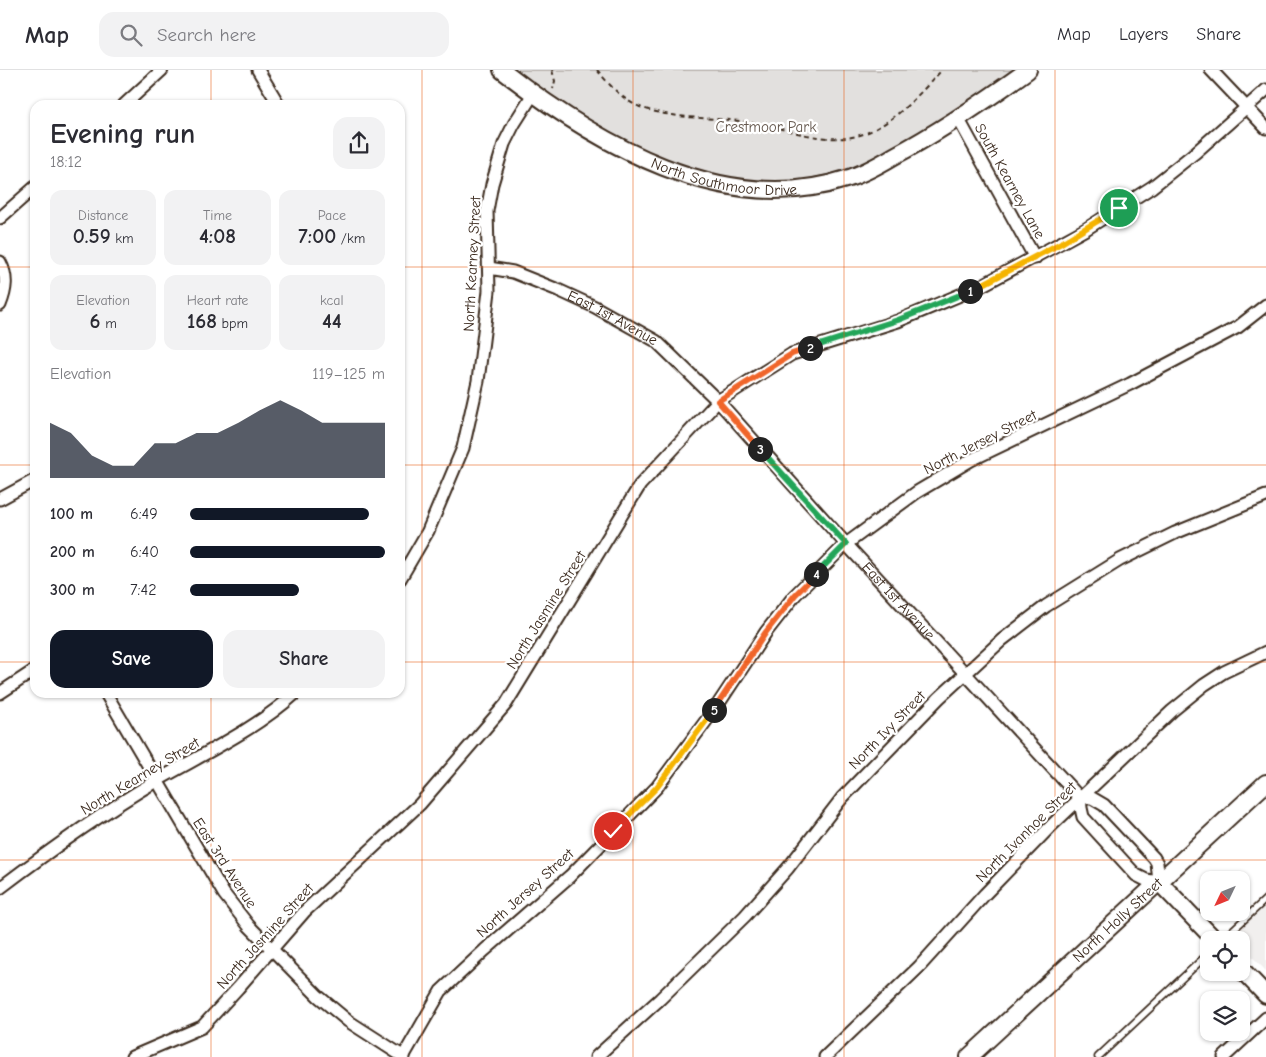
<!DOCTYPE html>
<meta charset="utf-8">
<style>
:root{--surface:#fff;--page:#f2f2f3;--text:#2b2b33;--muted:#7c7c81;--line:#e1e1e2;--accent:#111827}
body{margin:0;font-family:"Comic Neue",sans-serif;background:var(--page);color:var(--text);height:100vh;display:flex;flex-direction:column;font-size:19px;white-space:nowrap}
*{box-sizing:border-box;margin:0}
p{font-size:16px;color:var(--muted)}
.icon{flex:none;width:28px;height:28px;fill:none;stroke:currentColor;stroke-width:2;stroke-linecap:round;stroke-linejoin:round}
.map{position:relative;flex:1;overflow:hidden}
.side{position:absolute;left:30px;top:30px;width:375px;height:598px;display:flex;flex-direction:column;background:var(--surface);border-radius:15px;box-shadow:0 1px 4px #0004}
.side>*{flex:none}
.needle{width:32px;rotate:227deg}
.controls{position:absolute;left:1200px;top:801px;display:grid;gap:10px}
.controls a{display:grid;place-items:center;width:50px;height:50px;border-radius:10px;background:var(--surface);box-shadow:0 1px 4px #0004;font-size:25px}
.pin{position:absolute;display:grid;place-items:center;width:42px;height:42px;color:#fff;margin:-21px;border:2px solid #fff;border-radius:50%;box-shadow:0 1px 5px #0007}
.km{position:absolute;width:25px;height:25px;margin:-12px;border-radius:50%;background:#222;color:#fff;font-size:14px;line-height:25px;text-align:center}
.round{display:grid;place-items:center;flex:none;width:52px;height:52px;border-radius:15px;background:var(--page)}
.head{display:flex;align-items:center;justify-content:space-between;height:85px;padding:0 20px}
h1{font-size:28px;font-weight:700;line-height:38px}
.metrics{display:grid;grid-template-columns:repeat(3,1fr);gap:8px;height:85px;padding:5px 20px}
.metrics div{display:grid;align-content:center;border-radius:12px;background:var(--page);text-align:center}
.metrics b{font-size:21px;font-weight:700}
.metrics small{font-size:14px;font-weight:400}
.metrics p{font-size:14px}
.chart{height:140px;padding:10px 20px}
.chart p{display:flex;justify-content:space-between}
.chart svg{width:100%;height:90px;margin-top:5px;fill:var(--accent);opacity:.7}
.cta{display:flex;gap:10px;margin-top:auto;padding:10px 20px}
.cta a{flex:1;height:58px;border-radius:15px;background:var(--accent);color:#fff;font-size:20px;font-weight:700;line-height:58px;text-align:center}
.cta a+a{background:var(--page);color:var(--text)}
ul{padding:0 20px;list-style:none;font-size:16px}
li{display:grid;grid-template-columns:80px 60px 1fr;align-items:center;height:38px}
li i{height:12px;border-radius:6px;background:var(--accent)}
header{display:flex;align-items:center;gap:30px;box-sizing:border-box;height:70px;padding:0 25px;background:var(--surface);border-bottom:1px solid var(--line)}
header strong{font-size:24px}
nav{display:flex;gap:28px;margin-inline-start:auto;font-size:18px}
.search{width:350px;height:45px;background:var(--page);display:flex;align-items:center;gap:12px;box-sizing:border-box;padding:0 18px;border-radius:15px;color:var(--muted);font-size:19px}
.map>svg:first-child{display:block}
.built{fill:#f1efee}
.green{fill:#e2e0de;stroke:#8e857e}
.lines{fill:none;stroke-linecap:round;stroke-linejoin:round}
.lane-casing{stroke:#3b2a1e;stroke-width:9}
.street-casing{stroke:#3b2a1e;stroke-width:15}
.secondary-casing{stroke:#3b2a1e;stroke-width:20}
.path{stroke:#3b2a1e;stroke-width:2;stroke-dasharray:5 4;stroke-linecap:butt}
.lane{stroke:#fff;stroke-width:5.5}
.street{stroke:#fff;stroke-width:11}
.secondary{stroke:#fff;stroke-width:16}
.split-1-casing{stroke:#fff;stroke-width:10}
.split-2-casing{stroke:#fff;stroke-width:10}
.split-3-casing{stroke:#fff;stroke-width:10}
.split-4-casing{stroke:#fff;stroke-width:10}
.split-5-casing{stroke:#fff;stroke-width:10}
.split-6-casing{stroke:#fff;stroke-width:10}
.split-1{stroke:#f5b400;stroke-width:6}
.split-2{stroke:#22a559;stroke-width:6}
.split-3{stroke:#f0652b;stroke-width:6}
.split-4{stroke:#22a559;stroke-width:6}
.split-5{stroke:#f0652b;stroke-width:6}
.split-6{stroke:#f5b400;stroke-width:6}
.grid{fill:none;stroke:#e8590c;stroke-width:1;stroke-opacity:0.55}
.labels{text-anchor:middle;stroke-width:4.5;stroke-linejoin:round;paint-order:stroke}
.park-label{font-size:15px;fill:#65584e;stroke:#fff}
.street-label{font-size:15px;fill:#3b2a1e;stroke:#fff}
</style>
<header>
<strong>Map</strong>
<div class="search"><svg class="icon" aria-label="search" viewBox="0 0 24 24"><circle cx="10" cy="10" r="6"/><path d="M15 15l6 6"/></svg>Search here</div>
<nav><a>Map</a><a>Layers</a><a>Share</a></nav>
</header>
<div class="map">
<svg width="1266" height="987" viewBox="0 0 1266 987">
<rect width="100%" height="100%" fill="#fff"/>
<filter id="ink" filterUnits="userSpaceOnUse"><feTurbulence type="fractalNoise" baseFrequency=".02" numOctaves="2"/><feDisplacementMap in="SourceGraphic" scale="10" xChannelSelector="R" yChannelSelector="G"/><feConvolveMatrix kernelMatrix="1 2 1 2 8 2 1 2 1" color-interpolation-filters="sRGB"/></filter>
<g filter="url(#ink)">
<polygon class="built" points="1266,829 1266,901 1241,875 1241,870 1237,870 1230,863"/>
<polygon class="green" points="516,0 1017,0 961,39 876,88 845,101 787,113 726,110 661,88 631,74 569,38"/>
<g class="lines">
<g class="lane-casing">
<g id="lane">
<polyline points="1222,870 1266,829"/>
<polyline points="1098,987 1209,883"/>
</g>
</g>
<g class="street-casing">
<g id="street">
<polyline points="258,0 279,35"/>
<polyline points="1211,0 1266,58"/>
<polyline points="124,35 162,0"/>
<polyline points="958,48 1035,188"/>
<polyline points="0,148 35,117"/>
<path d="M0,192C8,207 6,220 0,235"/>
<path id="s1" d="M489,198L513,202L558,220L595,237L656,271L718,331L846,474L1080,728L1081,738L1083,747L1136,805L1146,810L1159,812L1157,793L1154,788L1104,735L1092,728H1080"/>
<polyline points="0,429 35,410"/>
<polyline points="400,509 428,461 463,378 478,311 489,221 487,141 492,114 504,74 514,54 533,24"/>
<polyline points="105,622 224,824 249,856 318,926 348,951 404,987"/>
<polyline points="0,623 35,600"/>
<path d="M0,818C50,780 102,743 156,711C205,683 255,660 297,622"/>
<polyline points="132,987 202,957 238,918 305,841 420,734 506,634 640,415 718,331 792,284 898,251 979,217 1086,159 1152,117 1196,82 1266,20"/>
<polyline points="403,987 441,921 485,880 570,806 657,717 717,636 766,562 795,525 846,474 917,422 971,390 1130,314 1238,257 1266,235"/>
<polyline points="596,987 660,929 745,846 788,798 842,728 939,628 1002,570 1046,536 1120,490 1175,463 1266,426"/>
<polyline points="825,987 919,897 985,824 1052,755 1172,641 1204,615 1224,602 1266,582"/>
<polyline points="1224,987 1266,948"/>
</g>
</g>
<g class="secondary-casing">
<g id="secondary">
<path id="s2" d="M502,0C596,73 724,149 846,109C863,104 879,95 894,86C941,61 985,31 1028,0"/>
<polyline points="1159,812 1215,870"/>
<polyline points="1241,899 1266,925"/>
<path id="s3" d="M969,987L1266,713"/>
</g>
</g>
<g class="path">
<polyline points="552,0 555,11 553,19"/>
<path d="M597,0C609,14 622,30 640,37C674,50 713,47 748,52C784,57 825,76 860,65C893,55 919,24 942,0"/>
</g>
<use href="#lane" class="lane"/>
<use href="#street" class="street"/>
<use href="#secondary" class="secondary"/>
</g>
</g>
<g class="lines" filter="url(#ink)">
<g class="split-1-casing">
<polyline id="split-1" points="970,221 1063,172 1119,138"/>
</g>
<g class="split-2-casing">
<polyline id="split-2" points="810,278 898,250 970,221"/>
</g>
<g class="split-3-casing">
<polyline id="split-3" points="760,379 718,331 792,284 810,278"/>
</g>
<g class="split-4-casing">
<polyline id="split-4" points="760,379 846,474 816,504"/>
</g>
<g class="split-5-casing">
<polyline id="split-5" points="714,640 766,562 795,525 816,504"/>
</g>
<g class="split-6-casing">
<polyline id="split-6" points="613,761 657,717 714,640"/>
</g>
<use href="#split-1" class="split-1"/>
<use href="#split-2" class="split-2"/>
<use href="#split-3" class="split-3"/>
<use href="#split-4" class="split-4"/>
<use href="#split-5" class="split-5"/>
<use href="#split-6" class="split-6"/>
</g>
<path class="grid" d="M211,0V35M422,0V987M633,0V987M844,0V987M1055,0V987M0,197H35M400,197H1266M0,395H35M400,395H1266M0,592H35M400,592H1266M211,622V987M0,790H1266"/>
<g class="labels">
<g class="park-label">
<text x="766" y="62">Crestmoor Park</text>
</g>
<g class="street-label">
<text dy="5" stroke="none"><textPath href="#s2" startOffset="251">North Southmoor Drive</textPath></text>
<text transform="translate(1010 111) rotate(61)" y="5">South Kearney Lane</text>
<text transform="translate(472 194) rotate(-87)" y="5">North Kearney Street</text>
<text dy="5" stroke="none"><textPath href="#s1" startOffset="134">East 1st Avenue</textPath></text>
<text transform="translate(980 372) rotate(-27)" y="5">North Jersey Street</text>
<text dy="5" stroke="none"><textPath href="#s1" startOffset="539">East 1st Avenue</textPath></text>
<text transform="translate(546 540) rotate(-58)" y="5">North Jasmine Street</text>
<text transform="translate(887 660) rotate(-46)" y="5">North Ivy Street</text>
<text transform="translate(140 706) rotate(-31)" y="5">North Kearney Street</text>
<text transform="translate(1026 762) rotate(-45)" y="5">North Ivanhoe Street</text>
<text transform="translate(225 793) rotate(57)" y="5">East 3rd Avenue</text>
<text transform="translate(525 823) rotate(-42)" y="5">North Jersey Street</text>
<text dy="5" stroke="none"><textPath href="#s3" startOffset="202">North Holly Street</textPath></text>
<text transform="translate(265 866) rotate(-48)" y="5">North Jasmine Street</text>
</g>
</g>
</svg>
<div class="controls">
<a><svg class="needle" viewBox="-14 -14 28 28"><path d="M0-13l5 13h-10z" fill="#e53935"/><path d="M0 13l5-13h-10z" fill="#7c7c81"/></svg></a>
<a><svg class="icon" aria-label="locate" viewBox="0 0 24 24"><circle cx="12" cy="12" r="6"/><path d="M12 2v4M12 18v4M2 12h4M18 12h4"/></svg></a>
<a><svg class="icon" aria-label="layers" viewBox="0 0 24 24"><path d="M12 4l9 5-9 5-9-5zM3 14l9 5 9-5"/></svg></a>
</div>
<div class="pin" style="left:1119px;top:138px;background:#1e9e55"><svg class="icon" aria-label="arrive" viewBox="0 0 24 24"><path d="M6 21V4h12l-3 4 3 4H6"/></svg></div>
<div class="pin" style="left:613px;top:761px;background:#d93025"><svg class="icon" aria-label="check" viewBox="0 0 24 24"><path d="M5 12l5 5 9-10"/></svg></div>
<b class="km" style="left:970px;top:221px">1</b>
<b class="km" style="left:810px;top:278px">2</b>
<b class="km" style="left:760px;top:379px">3</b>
<b class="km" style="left:816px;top:504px">4</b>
<b class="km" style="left:714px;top:640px">5</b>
<section class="side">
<div class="head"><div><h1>Evening run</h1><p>18:12</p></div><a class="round"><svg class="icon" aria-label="share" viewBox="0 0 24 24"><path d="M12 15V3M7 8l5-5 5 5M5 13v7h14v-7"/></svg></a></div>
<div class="metrics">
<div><p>Distance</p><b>0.59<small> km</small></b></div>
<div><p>Time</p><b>4:08</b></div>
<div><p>Pace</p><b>7:00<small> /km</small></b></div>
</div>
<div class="metrics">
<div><p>Elevation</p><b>6<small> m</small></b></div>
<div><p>Heart rate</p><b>168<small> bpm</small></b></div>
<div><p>kcal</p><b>44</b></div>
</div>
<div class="chart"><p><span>Elevation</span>119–125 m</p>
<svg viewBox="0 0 160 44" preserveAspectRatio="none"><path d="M0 44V17L10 22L20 33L30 38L40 38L50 27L60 27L70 22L80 22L90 17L100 11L110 6L120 11L130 17L140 17L150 17L160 17V44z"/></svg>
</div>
<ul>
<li><b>100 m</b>6:49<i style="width:92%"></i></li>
<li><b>200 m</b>6:40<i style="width:100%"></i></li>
<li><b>300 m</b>7:42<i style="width:56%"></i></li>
</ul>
<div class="cta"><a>Save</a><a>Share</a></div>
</section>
</div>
